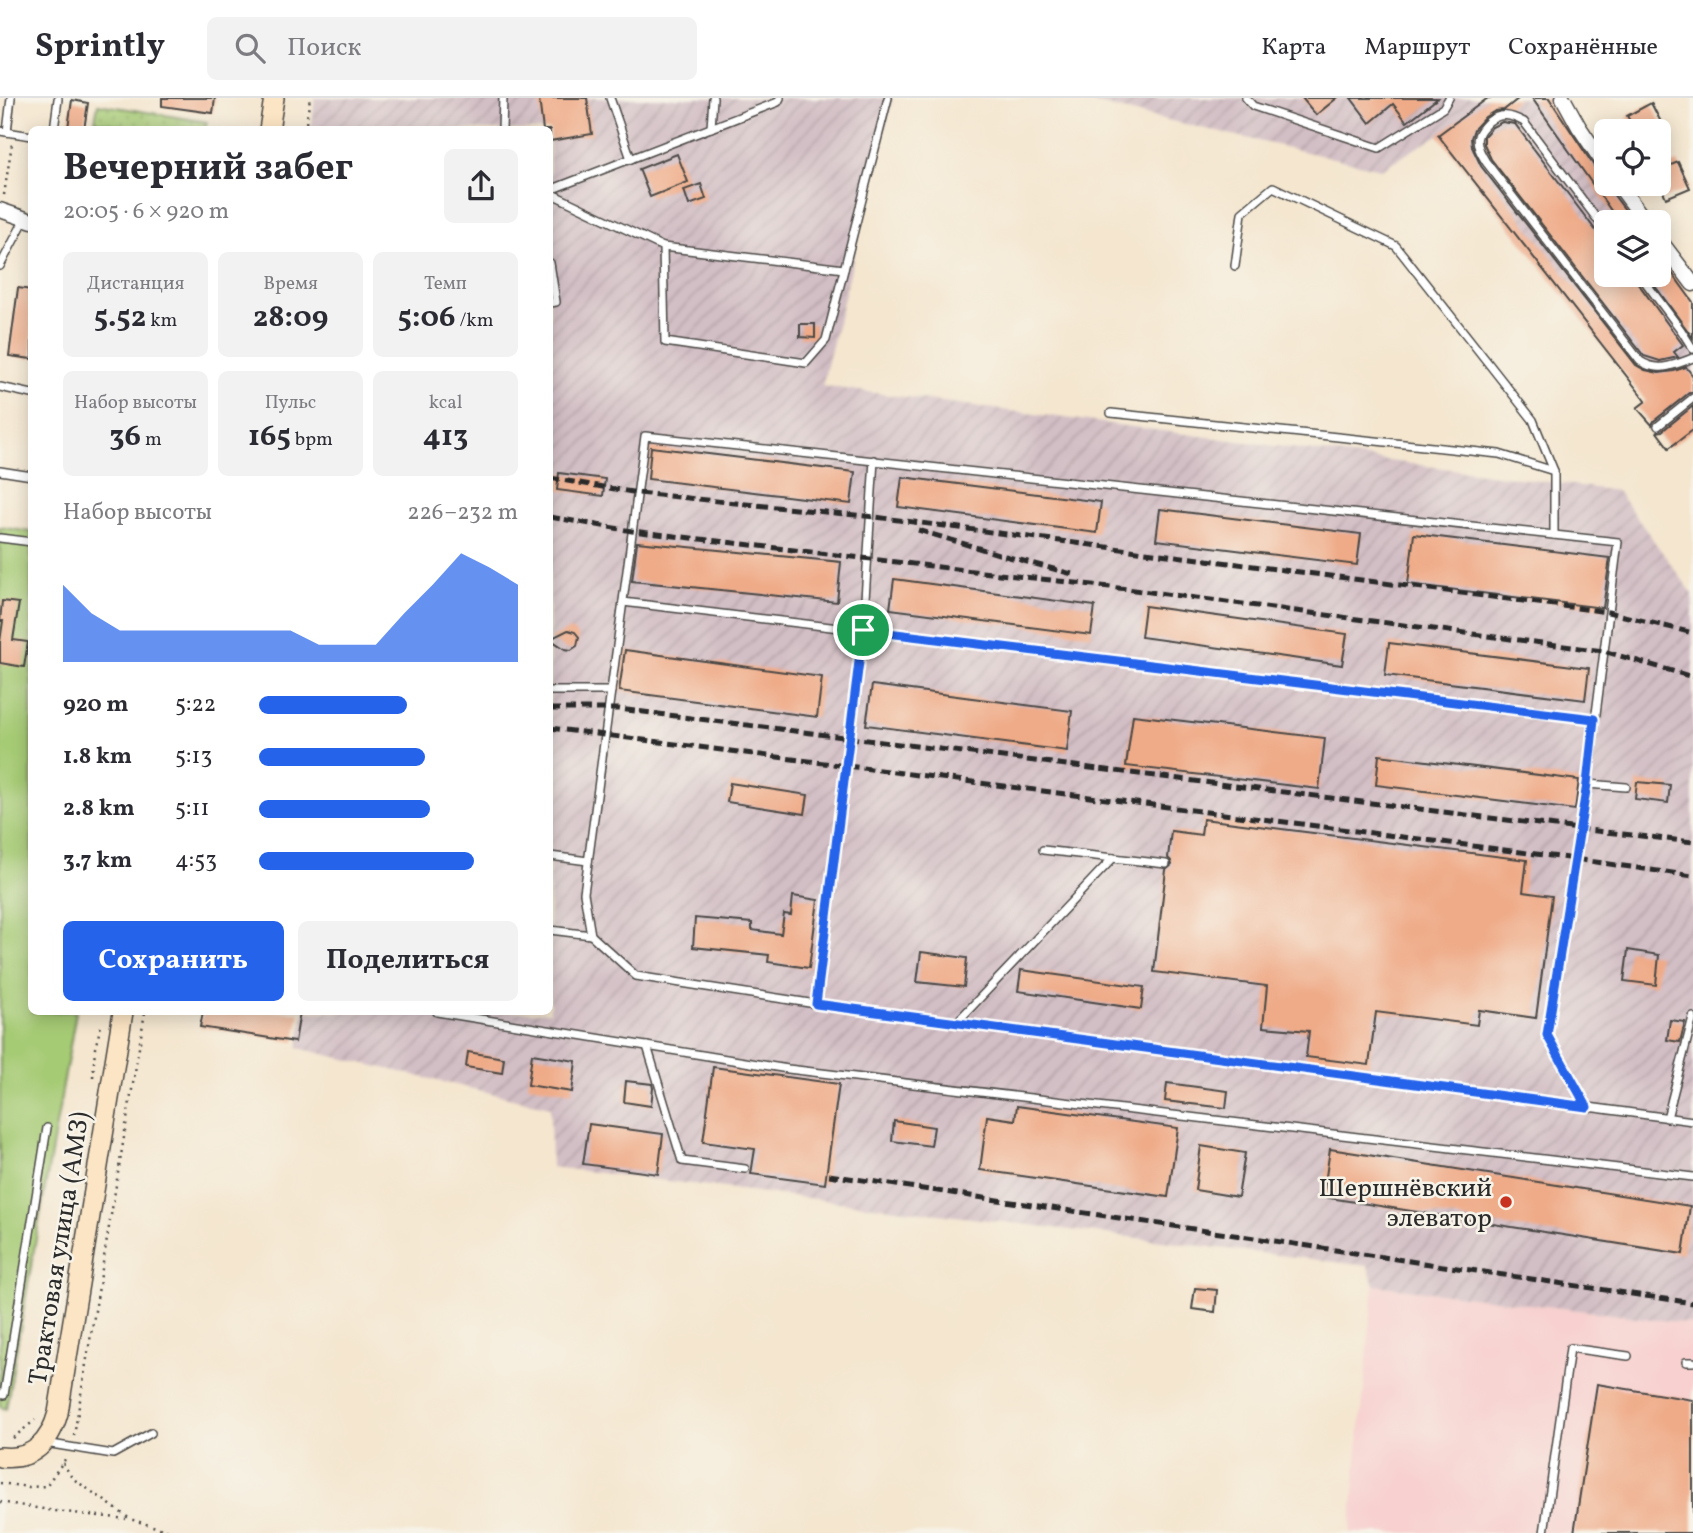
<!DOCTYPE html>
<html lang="ru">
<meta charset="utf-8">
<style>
:root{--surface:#fff;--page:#f2f2f3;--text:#2b2b33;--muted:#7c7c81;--line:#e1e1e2;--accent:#2563eb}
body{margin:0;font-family:Vollkorn,serif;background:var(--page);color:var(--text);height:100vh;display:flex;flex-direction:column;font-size:26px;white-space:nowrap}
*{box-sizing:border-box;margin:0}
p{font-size:23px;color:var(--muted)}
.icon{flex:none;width:38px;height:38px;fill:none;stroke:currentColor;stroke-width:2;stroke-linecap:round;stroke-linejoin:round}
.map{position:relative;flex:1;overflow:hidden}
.details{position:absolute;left:28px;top:28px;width:525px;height:889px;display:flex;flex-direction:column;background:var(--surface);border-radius:10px;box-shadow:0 4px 18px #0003}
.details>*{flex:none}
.fabs{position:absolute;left:1594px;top:21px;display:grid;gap:14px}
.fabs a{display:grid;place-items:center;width:77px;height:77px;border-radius:10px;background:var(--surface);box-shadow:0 4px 18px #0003;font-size:35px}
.pin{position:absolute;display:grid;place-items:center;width:60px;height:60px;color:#fff;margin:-30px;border:4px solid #fff;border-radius:50%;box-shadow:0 2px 7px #0007}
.round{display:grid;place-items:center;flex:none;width:74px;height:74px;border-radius:10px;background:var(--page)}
.head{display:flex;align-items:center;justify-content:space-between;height:119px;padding:0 35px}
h1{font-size:38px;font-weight:700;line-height:52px}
.metrics{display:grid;grid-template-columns:repeat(3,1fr);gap:10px;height:119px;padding:7px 35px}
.metrics div{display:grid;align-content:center;border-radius:10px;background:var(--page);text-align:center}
.metrics b{font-size:30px;font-weight:700}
.metrics small{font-size:19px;font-weight:400}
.metrics p{font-size:19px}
.chart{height:196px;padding:14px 35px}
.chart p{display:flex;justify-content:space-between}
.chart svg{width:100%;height:126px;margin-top:7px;fill:var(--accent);opacity:.7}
.action{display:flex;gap:14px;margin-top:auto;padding:14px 35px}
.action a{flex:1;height:80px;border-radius:10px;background:var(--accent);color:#fff;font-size:28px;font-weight:700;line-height:80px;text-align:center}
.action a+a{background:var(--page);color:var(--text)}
ul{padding:0 35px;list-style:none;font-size:23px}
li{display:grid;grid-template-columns:112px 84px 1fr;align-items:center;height:52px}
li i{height:18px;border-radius:9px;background:var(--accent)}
header{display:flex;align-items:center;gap:42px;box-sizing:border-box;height:98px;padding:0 35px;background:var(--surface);border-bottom:2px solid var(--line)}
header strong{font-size:33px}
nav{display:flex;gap:38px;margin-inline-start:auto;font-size:24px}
.search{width:490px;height:63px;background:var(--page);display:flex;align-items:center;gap:18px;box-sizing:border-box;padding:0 24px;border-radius:10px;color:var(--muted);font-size:26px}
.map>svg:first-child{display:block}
.built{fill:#f7d0cf}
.industrial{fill:url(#industrial-furrows)}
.green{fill:#a6cb75;stroke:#687b50;stroke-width:2}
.park{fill:url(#park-dots);stroke:#687b50;stroke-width:2}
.building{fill:#efab88}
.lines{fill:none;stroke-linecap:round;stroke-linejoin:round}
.lane-casing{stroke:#494744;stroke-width:10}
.street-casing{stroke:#494744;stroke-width:17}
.secondary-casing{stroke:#494744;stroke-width:22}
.path{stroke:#494744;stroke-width:2.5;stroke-dasharray:2 5;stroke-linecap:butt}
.lane{stroke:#fff;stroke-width:7}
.street{stroke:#fff;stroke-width:14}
.secondary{stroke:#fce5c4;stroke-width:19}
.rail{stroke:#2b2b2b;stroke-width:5;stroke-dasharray:10 5;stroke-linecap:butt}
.route-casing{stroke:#fff;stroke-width:14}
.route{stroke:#2563eb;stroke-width:9}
.poi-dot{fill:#c8321e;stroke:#f7f3e8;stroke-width:2.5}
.labels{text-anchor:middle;stroke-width:5;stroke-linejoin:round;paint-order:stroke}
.poi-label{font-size:26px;fill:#2b2b2b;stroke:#f7f3e8;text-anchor:end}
.street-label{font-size:26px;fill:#2b2b2b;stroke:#f7f3e8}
</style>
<header>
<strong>Sprintly</strong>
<div class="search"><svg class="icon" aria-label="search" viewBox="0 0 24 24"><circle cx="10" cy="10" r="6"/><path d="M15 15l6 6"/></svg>Поиск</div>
<nav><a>Карта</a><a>Маршрут</a><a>Сохранённые</a></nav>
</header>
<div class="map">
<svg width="1693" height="1435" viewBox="0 0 1693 1435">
<defs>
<pattern id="industrial-furrows" width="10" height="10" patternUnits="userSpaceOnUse" patternTransform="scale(1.75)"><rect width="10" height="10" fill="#d2bec5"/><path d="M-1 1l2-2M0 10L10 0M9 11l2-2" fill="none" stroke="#b4a3a9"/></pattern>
<pattern id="park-dots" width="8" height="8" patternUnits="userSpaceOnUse" patternTransform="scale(1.75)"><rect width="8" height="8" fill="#a6cb75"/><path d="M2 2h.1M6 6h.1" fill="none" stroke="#8fae65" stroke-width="1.8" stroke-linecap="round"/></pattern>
</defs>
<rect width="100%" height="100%" fill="#f7f3e8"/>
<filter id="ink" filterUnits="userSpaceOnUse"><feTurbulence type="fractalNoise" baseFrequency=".0143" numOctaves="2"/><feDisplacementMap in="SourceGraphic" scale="14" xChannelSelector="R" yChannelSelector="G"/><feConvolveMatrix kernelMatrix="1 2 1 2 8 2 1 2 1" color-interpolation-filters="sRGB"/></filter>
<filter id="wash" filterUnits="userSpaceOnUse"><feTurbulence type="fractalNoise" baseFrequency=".00686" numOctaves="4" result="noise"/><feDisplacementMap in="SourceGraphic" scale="28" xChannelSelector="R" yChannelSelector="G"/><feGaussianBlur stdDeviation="1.57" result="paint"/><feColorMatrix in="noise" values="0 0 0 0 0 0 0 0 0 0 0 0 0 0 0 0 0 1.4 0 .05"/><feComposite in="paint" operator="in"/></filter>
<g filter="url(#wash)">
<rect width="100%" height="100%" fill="#f4e6cf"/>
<polygon class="built" points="1374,1187 1693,1226 1693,1435 1350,1435"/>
<g class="industrial">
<polygon points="315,0 893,0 822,288 1617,393 1693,496 1693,1226 1374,1187 1368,1168 551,1069 550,1009 298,950 304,914 550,914 550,32 311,31"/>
<polygon points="1071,0 1549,0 1606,81 1606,86 1610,86 1637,124 1606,124 1606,177 1659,177 1659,156 1693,204 1693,332 1669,350 1637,310 1646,303 1438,37 1381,71"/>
</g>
<polygon class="green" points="0,429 31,434 32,914 76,914 6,1311 0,1309"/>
<polygon class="park" points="98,6 207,24 205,31 136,31 135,30 95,23"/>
<g id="blocks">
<g class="building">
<polygon points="162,0 215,0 213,15 162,8"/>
<polygon points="539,0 587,0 592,36 550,43 550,32 543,32"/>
<polygon points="1302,0 1337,0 1316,17"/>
<polygon points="1351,0 1438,0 1407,24 1393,6 1370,25"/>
<polygon points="1488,0 1519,0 1504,12 1495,13 1485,19 1474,31 1471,40 1472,49 1481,68 1636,267 1645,272 1659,275 1674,273 1686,269 1693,278 1693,294 1689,295 1654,323 1652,327 1637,310 1646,303 1438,37"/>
<polygon points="1532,0 1549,0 1598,74 1604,78 1610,92 1634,124 1619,124"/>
<polygon points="72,2 88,5 84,32 68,30"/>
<polygon points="1651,5 1661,24 1643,33 1636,33 1627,18"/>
<polygon points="1502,24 1515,26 1606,146 1606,177 1634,177 1635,181 1683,247 1674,254 1678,259 1660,263 1644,258 1491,61 1484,46 1484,38 1492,29"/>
<polygon points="677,56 688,84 650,99 639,71"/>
<polygon points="1678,64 1690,90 1666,100 1659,84 1659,72"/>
<polygon points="701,86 706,101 689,107 684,92"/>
<polygon points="1659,157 1693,204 1693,240 1647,177 1659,177"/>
<polygon points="18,190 32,192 32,261 9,258"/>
<polygon points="800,226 815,226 815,240 800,239"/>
<polygon points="1693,308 1693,332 1669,350 1657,334 1662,333"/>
<polygon points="651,349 855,374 851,406 648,381"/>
<polygon points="559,375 605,381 603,398 557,392"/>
<polygon points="902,379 1101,404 1097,435 898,409"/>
<polygon points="1160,411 1361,436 1357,467 1156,442"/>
<polygon points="1414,436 1610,460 1603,510 1408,486"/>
<polygon points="637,444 841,464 837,504 632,483"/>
<polygon points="894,481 1095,508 1091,537 890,511"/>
<polygon points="2,503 19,505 13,542 28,544 24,569 0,565 0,543 3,523 0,523"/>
<polygon points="1145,508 1347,536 1342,567 1141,539"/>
<polygon points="568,532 575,534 579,539 577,548 571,552 565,551 550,541"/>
<polygon points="1389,545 1589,570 1585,602 1385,577"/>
<polygon points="625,552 822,579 817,619 619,593"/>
<polygon points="872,587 1072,613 1067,653 866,627"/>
<polygon points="1133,617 1325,640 1319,691 1126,668"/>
<polygon points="1379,657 1579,682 1575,712 1376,687"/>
<polygon points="1637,684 1670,687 1668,705 1635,701"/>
<polygon points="730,685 808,697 805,716 727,704"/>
<polygon points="1203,721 1527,762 1523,794 1552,798 1536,920 1479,912 1477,927 1376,914 1369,967 1306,959 1309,933 1263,929 1267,888 1154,874 1166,772 1172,767 1171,763 1168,760 1171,733 1201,737"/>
<polygon points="793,798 818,802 809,870 768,864 769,857 693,849 695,820 752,825 752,832 781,836 784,816 791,817"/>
<polygon points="1628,852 1659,857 1656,887 1624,883"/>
<polygon points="921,854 967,860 964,889 917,884"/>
<polygon points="1021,872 1144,889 1141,911 1018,893"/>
<polygon points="203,914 300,914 295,944 200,929"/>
<polygon points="1670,922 1685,924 1680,944 1667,942"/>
<polygon points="468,954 504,960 502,975 466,969"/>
<polygon points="532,956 576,963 572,994 528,987"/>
<polygon points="713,969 839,986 825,1086 751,1076 755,1051 703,1044"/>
<polygon points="626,983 652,986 653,990 651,1008 624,1004"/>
<polygon points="1167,985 1228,993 1226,1010 1165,1003"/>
<polygon points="1017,1008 1178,1030 1168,1099 980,1072 987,1018 1015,1022"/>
<polygon points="894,1023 934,1029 931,1048 892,1043"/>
<polygon points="589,1026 663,1036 658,1076 583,1066"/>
<polygon points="1201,1048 1245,1055 1238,1099 1195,1092"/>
<polygon points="1330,1051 1690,1108 1683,1156 1323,1099"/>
<polygon points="1195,1190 1217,1192 1215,1214 1192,1211"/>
<polygon points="1597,1286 1693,1302 1693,1435 1574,1435"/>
</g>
</g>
</g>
<g filter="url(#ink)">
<use href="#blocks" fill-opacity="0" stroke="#494744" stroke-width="2"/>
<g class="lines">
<g class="lane-casing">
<g id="lane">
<polyline points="610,0 631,61"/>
<polyline points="1246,0 1253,8 1379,50 1443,10 1449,0"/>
<polyline points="711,30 713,0"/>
<polyline points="54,32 58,1"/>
<polyline points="502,32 503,0"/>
<polyline points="0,33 32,38"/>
<polyline points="7,34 11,0"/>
<polyline points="550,92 778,4 780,0"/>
<polyline points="550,95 663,149 844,171"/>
<path d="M1606,133L1524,24C1511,17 1501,14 1488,24C1485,27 1479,33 1478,38C1475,46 1481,56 1486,64L1640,263C1658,275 1674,267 1693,260"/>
<polyline points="663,149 665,244 806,265 826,242 888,0"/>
<polyline points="550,165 556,204 550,205"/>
<polyline points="0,168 25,121"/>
<polyline points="1235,168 1242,115 1273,89 1396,148 1533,322 1554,373 1554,437"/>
<polyline points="1640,177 1681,232 1693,251"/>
<polyline points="0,289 32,296"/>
<polyline points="1111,315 1499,356 1554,373"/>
<polyline points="1658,328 1693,300"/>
<polyline points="0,373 32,378"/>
<polyline points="0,440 32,444"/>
<polyline points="623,504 1594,621"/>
<polyline points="550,593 611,593"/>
<polyline points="1587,686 1626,689"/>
<polyline points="1043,752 1166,766"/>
<polyline points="550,758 588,763"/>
<polyline points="550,832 591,837"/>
<polyline points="816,906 863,532 874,362"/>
<polyline points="437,914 788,971 1693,1079"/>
<polyline points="957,924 1113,760"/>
<polyline points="647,948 682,1063 745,1071"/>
<polyline points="1587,1009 1547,937 1587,686 1618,444 645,338 584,795 591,837 636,878 816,906 1693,1023"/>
<polyline points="1667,1020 1693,919"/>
<polyline points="1686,1264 1693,1264"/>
<polyline points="0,1296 4,1297 47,1030"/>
<polyline points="45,1345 113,1356 151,1335"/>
<polyline points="1544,1435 1570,1250 1628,1258"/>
</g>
</g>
<g class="street-casing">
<g id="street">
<polyline points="1563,0 1579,29 1606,69"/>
<polyline points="1618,86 1646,124"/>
<polyline points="0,112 32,123"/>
<polyline points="1659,141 1693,186"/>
</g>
</g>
<g class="secondary-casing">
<g id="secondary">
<polyline points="269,32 274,0"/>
<path d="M0,1359C33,1363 50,1344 58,1315L123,914"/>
</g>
</g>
<g class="path">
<polyline points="305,32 310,0"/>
<polyline points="4,97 12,45"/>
<polyline points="93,979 95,950 102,924"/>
<polyline points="74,1338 145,914"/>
<polyline points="13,1340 35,1322"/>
<polyline points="63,1365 72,1380 101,1400 130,1421 175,1435"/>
<polyline points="0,1385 29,1389 46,1388 66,1360"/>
<polyline points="0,1404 55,1413 126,1421"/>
</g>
<use href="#lane" class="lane"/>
<use href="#street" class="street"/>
<use href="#secondary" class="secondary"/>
<g class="rail">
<polyline points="550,380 638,395 875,419 1608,514 1693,535"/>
<polyline points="550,419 632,433 1127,491 1603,553 1693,579"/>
<polyline points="918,432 1005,458 1076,477"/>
<polyline points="550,611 619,611 1579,731 1693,744"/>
<polyline points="550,630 1575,761 1693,778"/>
<polyline points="829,1077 1693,1205"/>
</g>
</g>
</g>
<g class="lines" filter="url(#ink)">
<g class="route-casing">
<polygon id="route" points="863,532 1594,621 1587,686 1547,937 1587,1009 816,906"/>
</g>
<use href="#route" class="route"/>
</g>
<circle class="poi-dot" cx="1506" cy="1104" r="7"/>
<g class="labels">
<g class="poi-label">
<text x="1492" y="1098">Шершнёвский<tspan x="1492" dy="30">элеватор</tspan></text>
</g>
<g class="street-label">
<text transform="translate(58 1150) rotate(-81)" y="9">Трактовая улица (АМЗ)</text>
</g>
</g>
</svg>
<div class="fabs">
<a><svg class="icon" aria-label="locate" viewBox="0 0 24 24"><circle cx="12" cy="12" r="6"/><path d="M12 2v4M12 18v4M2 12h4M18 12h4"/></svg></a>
<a><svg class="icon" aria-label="layers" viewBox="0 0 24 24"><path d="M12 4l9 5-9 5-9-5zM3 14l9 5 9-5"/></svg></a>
</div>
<div class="pin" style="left:863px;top:532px;background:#1e9e55"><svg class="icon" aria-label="arrive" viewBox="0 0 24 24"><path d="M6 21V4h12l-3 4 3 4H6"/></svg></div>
<section class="details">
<div class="head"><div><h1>Вечерний забег</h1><p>20:05 · 6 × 920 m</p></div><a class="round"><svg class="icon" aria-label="share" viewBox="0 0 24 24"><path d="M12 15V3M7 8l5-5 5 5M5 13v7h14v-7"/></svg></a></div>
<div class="metrics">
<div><p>Дистанция</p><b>5.52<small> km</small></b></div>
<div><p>Время</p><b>28:09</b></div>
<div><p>Темп</p><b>5:06<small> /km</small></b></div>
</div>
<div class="metrics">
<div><p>Набор высоты</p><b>36<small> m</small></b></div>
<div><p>Пульс</p><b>165<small> bpm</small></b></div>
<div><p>kcal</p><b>413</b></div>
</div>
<div class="chart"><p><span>Набор высоты</span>226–232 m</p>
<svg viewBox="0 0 160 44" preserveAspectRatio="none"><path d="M0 44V17L10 27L20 33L30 33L40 33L50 33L60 33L70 33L80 33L90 38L100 38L110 38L120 27L130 17L140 6L150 11L160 17V44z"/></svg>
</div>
<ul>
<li><b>920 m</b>5:22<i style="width:57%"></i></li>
<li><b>1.8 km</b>5:13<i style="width:64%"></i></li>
<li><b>2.8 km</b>5:11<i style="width:66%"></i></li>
<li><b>3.7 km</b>4:53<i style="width:83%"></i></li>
</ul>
<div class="action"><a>Сохранить</a><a>Поделиться</a></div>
</section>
</div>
